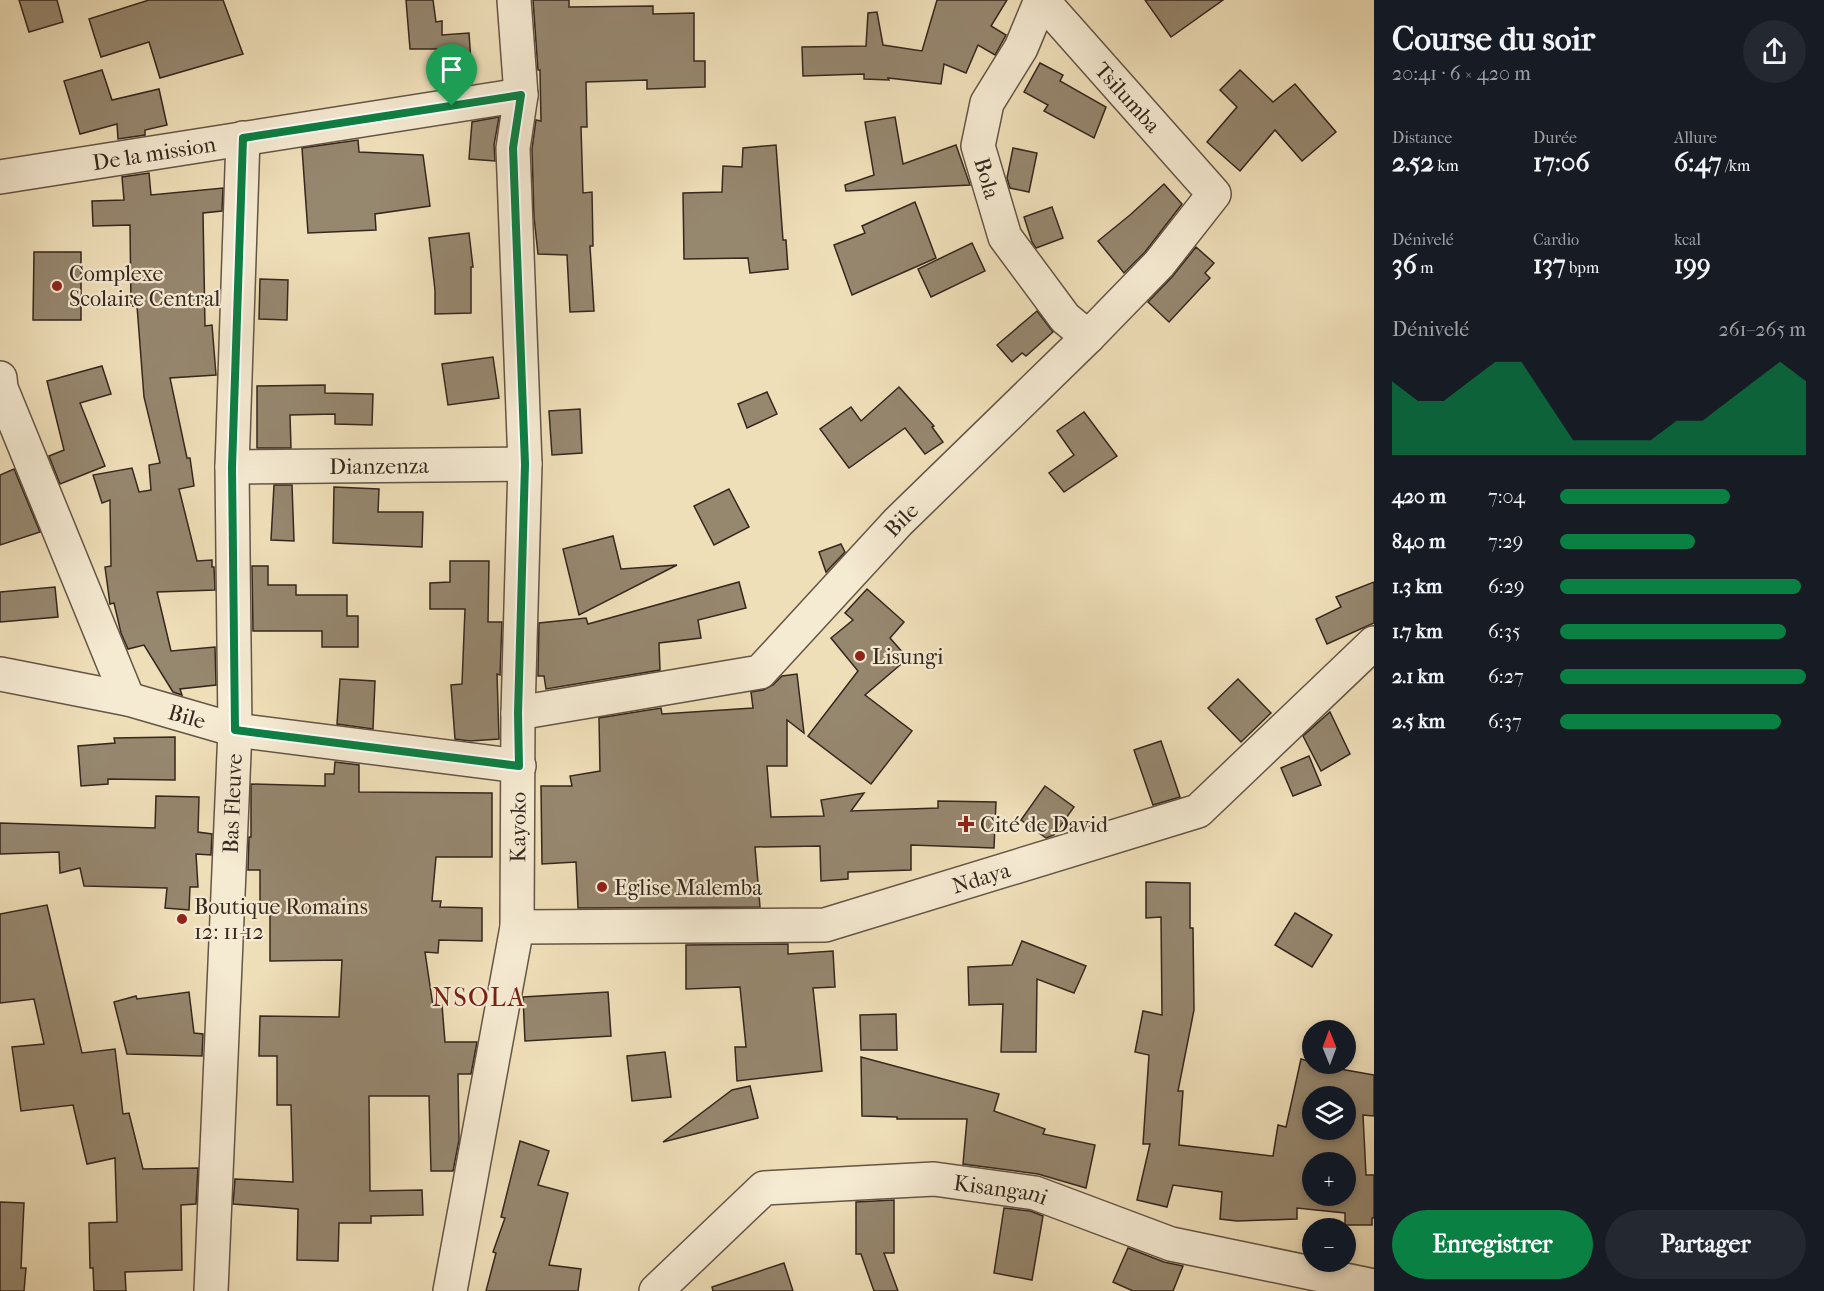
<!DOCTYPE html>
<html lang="fr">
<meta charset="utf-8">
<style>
:root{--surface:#171b24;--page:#242831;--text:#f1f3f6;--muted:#9ea1a6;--accent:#0b8043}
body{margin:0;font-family:"IM FELL French Canon",serif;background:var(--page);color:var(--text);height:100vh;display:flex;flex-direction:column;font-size:22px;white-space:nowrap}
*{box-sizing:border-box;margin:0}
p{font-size:20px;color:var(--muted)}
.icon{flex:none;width:33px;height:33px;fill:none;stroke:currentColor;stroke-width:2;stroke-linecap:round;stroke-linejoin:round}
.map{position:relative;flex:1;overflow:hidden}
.details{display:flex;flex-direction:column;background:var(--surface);width:450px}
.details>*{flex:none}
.needle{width:39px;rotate:359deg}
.controls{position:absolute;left:1302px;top:1020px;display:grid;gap:12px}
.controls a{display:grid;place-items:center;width:54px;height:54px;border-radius:50%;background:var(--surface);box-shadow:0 3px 9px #0003;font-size:30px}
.pin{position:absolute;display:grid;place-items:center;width:51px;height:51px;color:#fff;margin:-62px -26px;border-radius:50% 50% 50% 0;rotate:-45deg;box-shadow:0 0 6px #0007}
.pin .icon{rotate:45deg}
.round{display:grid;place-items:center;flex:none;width:63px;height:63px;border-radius:32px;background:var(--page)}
.headline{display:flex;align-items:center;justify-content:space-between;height:102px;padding:0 18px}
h1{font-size:33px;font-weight:800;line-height:45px}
.figures{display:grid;grid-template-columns:repeat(3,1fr);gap:9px;height:102px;padding:6px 18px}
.figures div{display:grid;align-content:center}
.figures b{font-size:26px;font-weight:800}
.figures small{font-size:16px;font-weight:400}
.figures p{font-size:16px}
.chart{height:168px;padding:12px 18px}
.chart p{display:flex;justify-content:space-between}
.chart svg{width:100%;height:108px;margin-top:6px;fill:var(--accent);opacity:.7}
.button{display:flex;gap:12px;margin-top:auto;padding:12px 18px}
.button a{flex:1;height:69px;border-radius:36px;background:var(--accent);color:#fff;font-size:24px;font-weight:800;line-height:69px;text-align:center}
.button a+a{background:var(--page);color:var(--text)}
ul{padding:0 18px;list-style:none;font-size:20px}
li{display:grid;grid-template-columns:96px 72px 1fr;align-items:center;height:45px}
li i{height:15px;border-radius:8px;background:var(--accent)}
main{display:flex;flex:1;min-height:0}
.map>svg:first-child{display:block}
.building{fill:#96876f;stroke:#35271e;stroke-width:1.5;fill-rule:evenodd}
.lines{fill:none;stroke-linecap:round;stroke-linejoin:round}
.minor-casing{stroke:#645545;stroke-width:36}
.minor{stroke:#f5ead2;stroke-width:33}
.route-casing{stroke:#fff;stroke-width:12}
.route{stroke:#0b8043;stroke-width:8}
.poi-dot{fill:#8f2418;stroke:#f5ead2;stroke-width:2}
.labels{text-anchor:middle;stroke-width:4.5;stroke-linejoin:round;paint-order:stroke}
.street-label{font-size:22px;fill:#35271e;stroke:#f5ead2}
.poi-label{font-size:22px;fill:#35271e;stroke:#f5ead2;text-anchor:start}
.quarter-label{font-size:26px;letter-spacing:1.5px;fill:#7a1f14;stroke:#f5ead2}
</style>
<main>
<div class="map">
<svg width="1374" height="1291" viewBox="0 0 1374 1291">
<rect width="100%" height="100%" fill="#efdfb9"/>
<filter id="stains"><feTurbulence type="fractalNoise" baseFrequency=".00333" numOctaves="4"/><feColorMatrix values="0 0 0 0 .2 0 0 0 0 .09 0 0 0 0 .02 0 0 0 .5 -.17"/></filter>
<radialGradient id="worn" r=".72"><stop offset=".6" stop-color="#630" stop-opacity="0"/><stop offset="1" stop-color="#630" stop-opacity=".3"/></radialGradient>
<g class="building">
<polygon points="19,0 57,0 63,22 29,32"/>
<polygon points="149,0 223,0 243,54 160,78 149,42 101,57 89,19"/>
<polygon points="406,0 433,0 436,22 442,21 442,35 469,33 472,77 441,79 439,49 410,49"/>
<polygon points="533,0 569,0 569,7 653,6 653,14 694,13 694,61 705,61 705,87 647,89 647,80 586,82 587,127 581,127 583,193 592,192 593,246 590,246 594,311 570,312 567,255 538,254 534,217 532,149 536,120 541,121 540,70 538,70"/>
<polygon points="937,0 1007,0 991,26 1006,35 995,55 978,45 966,73 944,64 941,84 888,78 889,80 864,79 864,74 803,76 802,47 866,46 868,13 877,12 883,45 922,51"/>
<polygon points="1145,0 1223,0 1171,37"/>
<polygon points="1040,63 1063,75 1060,81 1106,107 1094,138 1044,111 1048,105 1024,92"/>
<polygon points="102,70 112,100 159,89 167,125 145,130 145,135 118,139 117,124 80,134 64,81"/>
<polygon points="1240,70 1273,102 1295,84 1336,132 1302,161 1275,130 1240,171 1207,142 1237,107 1220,90"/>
<polygon points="499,117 494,145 495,161 469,159 472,122"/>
<polygon points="895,117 903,164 956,145 970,185 846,191 845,185 874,175 865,122"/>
<polygon points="358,140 359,152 423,155 430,206 375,214 376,230 308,233 302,148"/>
<polygon points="776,145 783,240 786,240 788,269 750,273 748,258 684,259 683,193 722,192 723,166 742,167 743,148"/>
<polygon points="1013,148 1037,153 1029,192 1010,188 1007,178"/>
<polygon points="149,173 151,195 223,188 222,211 203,213 205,326 212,325 216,375 170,378 187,458 190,458 194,486 179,489 197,561 212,560 212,567 214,567 215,590 157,592 171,651 215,647 216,685 180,689 182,695 173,692 144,645 128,649 121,633 114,603 110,604 105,567 111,566 110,500 102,503 93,475 132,468 139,492 151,490 149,465 160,463 144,397 137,306 131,306 130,225 93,226 92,201 124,200 122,177"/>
<polygon points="1164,184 1182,204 1145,252 1124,273 1098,241 1130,215"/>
<polygon points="915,202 936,258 852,295 834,245 865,233 862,226"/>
<polygon points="1052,207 1063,238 1036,248 1032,242 1024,217"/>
<polygon points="469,233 473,267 471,267 471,313 435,314 435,290 429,238"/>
<polygon points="972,243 985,271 931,297 918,269"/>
<polygon points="1196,247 1214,263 1205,273 1210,278 1169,322 1148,302 1172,277"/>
<polygon points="34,252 81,252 81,320 33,320"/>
<polygon points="260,279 288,280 287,320 259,319"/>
<polygon points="1037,311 1053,332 1026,356 1022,353 1012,362 997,345"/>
<polygon points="493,357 499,398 448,405 442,364"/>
<polygon points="102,366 111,394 80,403 105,466 60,484 49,456 64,450 47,381"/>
<polygon points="325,385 325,393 373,394 372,425 335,424 335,414 290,415 291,448 257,448 257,386"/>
<polygon points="899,387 934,426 932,427 943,442 925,454 905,428 849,468 820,429 851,407 861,421"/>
<polygon points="767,392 777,414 747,428 738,404"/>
<polygon points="580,409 582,453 552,455 549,411"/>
<polygon points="1084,412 1117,456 1064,492 1049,473 1074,455 1057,431"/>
<polygon points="14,469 40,532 0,545 0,475"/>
<polygon points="274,485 292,485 294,541 271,540"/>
<polygon points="334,487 379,489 378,512 423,512 422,547 333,543"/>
<polygon points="729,489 749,527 714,545 694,506"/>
<polygon points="613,536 621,569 677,565 579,615 563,549"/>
<polygon points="841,544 845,552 826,572 819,552"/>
<polygon points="450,561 489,561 488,622 502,622 500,675 497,674 499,739 470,741 455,739 451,685 462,684 465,609 430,609 430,583 450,582"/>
<polygon points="252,566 268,566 268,585 296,585 296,595 347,595 347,616 358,616 358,647 322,647 322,631 253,631"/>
<polygon points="739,582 746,608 698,620 701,638 659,643 660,670 546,689 544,676 538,676 539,623 586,618 588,624"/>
<polygon points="1374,582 1374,623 1327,644 1316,619 1341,607 1336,597"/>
<polygon points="55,587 58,617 0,622 0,592"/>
<polygon points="867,589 904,622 890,638 904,654 896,661 907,659 865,695 912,731 871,784 808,736 858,671 831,638 853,620 845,613"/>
<polygon points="797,674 804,733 787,720 787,766 767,766 771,817 824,816 821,800 864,793 851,811 938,808 938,801 996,802 994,848 911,845 911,870 848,872 848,879 821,881 820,846 755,847 760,907 578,908 576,862 542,864 541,786 572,786 570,776 600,771 599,718 661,708 662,714 753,708 751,692 763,690 773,685 782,676"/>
<polygon points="340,679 375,681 373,729 337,724"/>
<polygon points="1238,679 1271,713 1241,742 1208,708"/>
<polygon points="1330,712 1350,754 1321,771 1303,736"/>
<polygon points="175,737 175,780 108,779 108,784 81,786 78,746 115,743 114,738"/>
<polygon points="1161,741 1180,797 1153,805 1134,750"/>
<polygon points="1309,756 1321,785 1293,796 1281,768"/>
<polygon points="335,762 359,765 359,792 492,793 492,857 436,857 432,901 441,901 440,907 482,908 482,941 439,940 438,953 425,952 433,1006 442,1005 445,1042 477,1042 471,1074 458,1074 459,1140 453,1171 431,1171 429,1096 369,1096 370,1191 422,1190 423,1215 371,1216 371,1223 339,1223 338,1261 297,1260 298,1209 233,1204 235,1179 293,1182 291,1105 277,1105 277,1056 259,1056 260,1016 339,1017 342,960 270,961 270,905 260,906 260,870 248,870 249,837 251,837 251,784 325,786 325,774 334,774"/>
<polygon points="1045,786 1074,807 1054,835 1046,838 1021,820"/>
<polygon points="156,796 199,797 198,832 212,834 211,855 196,854 198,887 190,887 189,910 165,908 167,888 84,886 80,868 60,873 59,852 0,854 0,823 155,828"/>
<path d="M1146,882L1190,883V928H1193L1194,1010L1178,1091H1183L1179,1145L1273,1156L1278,1125L1286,1127L1301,1059L1312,1062V1064L1374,1075V1116L1363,1115L1366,1175H1374V1218H1372V1225H1345V1213L1297,1208V1219L1237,1221L1220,1219L1222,1192L1173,1185L1167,1207L1137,1200L1150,1144H1143L1149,1055L1135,1052L1143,1011L1162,1015L1161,917L1146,918ZM1312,1096H1346V1130H1312ZM1312,1162H1346V1196H1312Z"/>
<polygon points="47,905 82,1053 115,1049 123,1114 129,1113 143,1169 198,1168 196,1204 181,1205 182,1270 125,1272 126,1291 94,1291 93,1268 90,1268 89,1223 117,1222 115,1158 87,1164 73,1105 21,1111 12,1047 44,1044 34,999 0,1003 0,914"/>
<polygon points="1295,913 1332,935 1312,967 1275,945"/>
<polygon points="1022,941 1086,966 1074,993 1037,979 1036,1052 1001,1052 1003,1004 969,1005 968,967 1012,965"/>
<polygon points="788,944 788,954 833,951 835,987 813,988 822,1071 737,1081 735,1047 746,1047 740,987 686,989 686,945"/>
<polygon points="189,992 194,1033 203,1034 202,1056 127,1054 114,1002 136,996 137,999"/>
<polygon points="608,992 611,1036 525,1041 523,997"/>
<polygon points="896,1014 897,1050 861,1050 860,1015"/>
<polygon points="665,1052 671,1097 632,1101 627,1056"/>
<polygon points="861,1057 999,1094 994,1111 1045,1129 1043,1134 1095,1145 1086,1188 1038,1174 963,1164 967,1119 897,1119 897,1117 862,1116"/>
<polygon points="750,1086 758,1118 663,1142 732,1090"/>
<polygon points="520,1141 549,1151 538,1185 568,1193 549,1265 581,1269 578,1291 486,1291 496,1253 493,1252 505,1218 501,1217"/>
<polygon points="894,1200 894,1253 884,1253 898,1291 874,1291 861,1254 856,1254 856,1202"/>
<polygon points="0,1202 24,1203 21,1268 26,1268 24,1291 0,1291"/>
<polygon points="1004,1208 1030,1211 1043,1216 1032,1280 994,1273"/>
<polygon points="1128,1248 1164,1262 1183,1266 1173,1291 1133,1291 1113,1282"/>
<polygon points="784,1263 793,1291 713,1291 712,1287"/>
</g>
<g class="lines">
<g class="minor-casing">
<g id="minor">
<path id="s1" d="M1041,0L1021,48L987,103L978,146L1005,237L1065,318L1088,337"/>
<path id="s2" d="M0,177L521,95"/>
<polyline points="0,378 1,388 128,699"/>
<path id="s3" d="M232,467L525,464"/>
<path id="s4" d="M0,674L128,699L235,730L519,766"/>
<path id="s5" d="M518,713L760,672L898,522L1088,337L1159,264L1214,194L1042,0"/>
<path id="s6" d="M517,927L825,925L1198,811L1374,643"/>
<path id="s7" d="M211,1291L235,730L232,467L243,138"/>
<path id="s8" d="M450,1291L517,927L518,713L525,464L513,148L521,95L514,0"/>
<path id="s9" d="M656,1291L764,1188L934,1179L1035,1193L1171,1244L1374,1286"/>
</g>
</g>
<use href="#minor" class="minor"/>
</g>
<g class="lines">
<g class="route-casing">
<polygon id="route" points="521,95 513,148 525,464 518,713 519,766 235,730 232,467 243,138"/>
</g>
<use href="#route" class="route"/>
</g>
<g class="poi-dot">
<circle cx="57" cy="286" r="6"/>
<circle cx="860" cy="656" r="6"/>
<path d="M963 815h6v6h6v6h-6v6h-6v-6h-6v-6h6z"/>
<circle cx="602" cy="887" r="6"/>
<circle cx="182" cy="919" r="6"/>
</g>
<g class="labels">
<g class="street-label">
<text transform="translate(1128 97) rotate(48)" y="8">Tsilumba</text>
<text dy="8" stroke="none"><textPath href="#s2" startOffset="156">De la mission</textPath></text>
<text dy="8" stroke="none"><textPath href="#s1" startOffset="194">Bola</textPath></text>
<text dy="8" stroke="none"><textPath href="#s3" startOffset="147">Dianzenza</textPath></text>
<text dy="8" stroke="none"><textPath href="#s5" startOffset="453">Bile</textPath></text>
<text dy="8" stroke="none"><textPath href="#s4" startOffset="192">Bile</textPath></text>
<text dy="8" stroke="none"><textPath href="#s7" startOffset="488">Bas Fleuve</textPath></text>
<text dy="8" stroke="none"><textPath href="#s8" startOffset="470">Kayoko</textPath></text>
<text dy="8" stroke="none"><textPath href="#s6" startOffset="471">Ndaya</textPath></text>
<text dy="8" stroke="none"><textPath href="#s9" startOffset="387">Kisangani</textPath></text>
</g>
<g class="poi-label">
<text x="69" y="281">Complexe<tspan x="69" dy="25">Scolaire Central</tspan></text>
<text x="872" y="664">Lisungi</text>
<text x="980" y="832">Cité de David</text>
<text x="614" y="895">Eglise Malemba</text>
<text x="194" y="914">Boutique Romains<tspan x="194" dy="25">12: 11-12</tspan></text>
</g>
<g class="quarter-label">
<text x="479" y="1006">NSOLA</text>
</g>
</g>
<rect width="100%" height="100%" filter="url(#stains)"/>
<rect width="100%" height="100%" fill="url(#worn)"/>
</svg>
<div class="controls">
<a><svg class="needle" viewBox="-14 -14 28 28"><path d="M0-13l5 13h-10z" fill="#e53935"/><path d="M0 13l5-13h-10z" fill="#9ea1a6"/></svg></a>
<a><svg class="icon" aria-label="layers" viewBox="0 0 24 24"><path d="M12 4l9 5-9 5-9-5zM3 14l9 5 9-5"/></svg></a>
<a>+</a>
<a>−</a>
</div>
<div class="pin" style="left:452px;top:106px;background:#1e9e55"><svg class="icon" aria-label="arrive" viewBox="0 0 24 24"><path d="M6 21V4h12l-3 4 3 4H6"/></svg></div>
</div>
<section class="details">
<div class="headline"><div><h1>Course du soir</h1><p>20:41 · 6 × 420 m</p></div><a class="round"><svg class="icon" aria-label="share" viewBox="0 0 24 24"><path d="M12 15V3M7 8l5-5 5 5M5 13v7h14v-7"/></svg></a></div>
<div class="figures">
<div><p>Distance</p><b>2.52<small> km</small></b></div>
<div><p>Durée</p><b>17:06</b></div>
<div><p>Allure</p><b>6:47<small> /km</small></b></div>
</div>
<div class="figures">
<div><p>Dénivelé</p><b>36<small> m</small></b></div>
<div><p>Cardio</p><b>137<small> bpm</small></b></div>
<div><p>kcal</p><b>199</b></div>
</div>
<div class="chart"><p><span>Dénivelé</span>261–265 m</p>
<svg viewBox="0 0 160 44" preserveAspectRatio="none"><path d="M0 44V14L10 22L20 22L30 14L40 6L50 6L60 22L70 38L80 38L90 38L100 38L110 30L120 30L130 22L140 14L150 6L160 14V44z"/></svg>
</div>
<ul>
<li><b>420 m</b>7:04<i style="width:69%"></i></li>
<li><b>840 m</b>7:29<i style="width:55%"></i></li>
<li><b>1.3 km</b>6:29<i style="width:98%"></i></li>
<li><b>1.7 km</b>6:35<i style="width:92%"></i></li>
<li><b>2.1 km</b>6:27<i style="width:100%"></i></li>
<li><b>2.5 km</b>6:37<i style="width:90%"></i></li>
</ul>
<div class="button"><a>Enregistrer</a><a>Partager</a></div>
</section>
</main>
